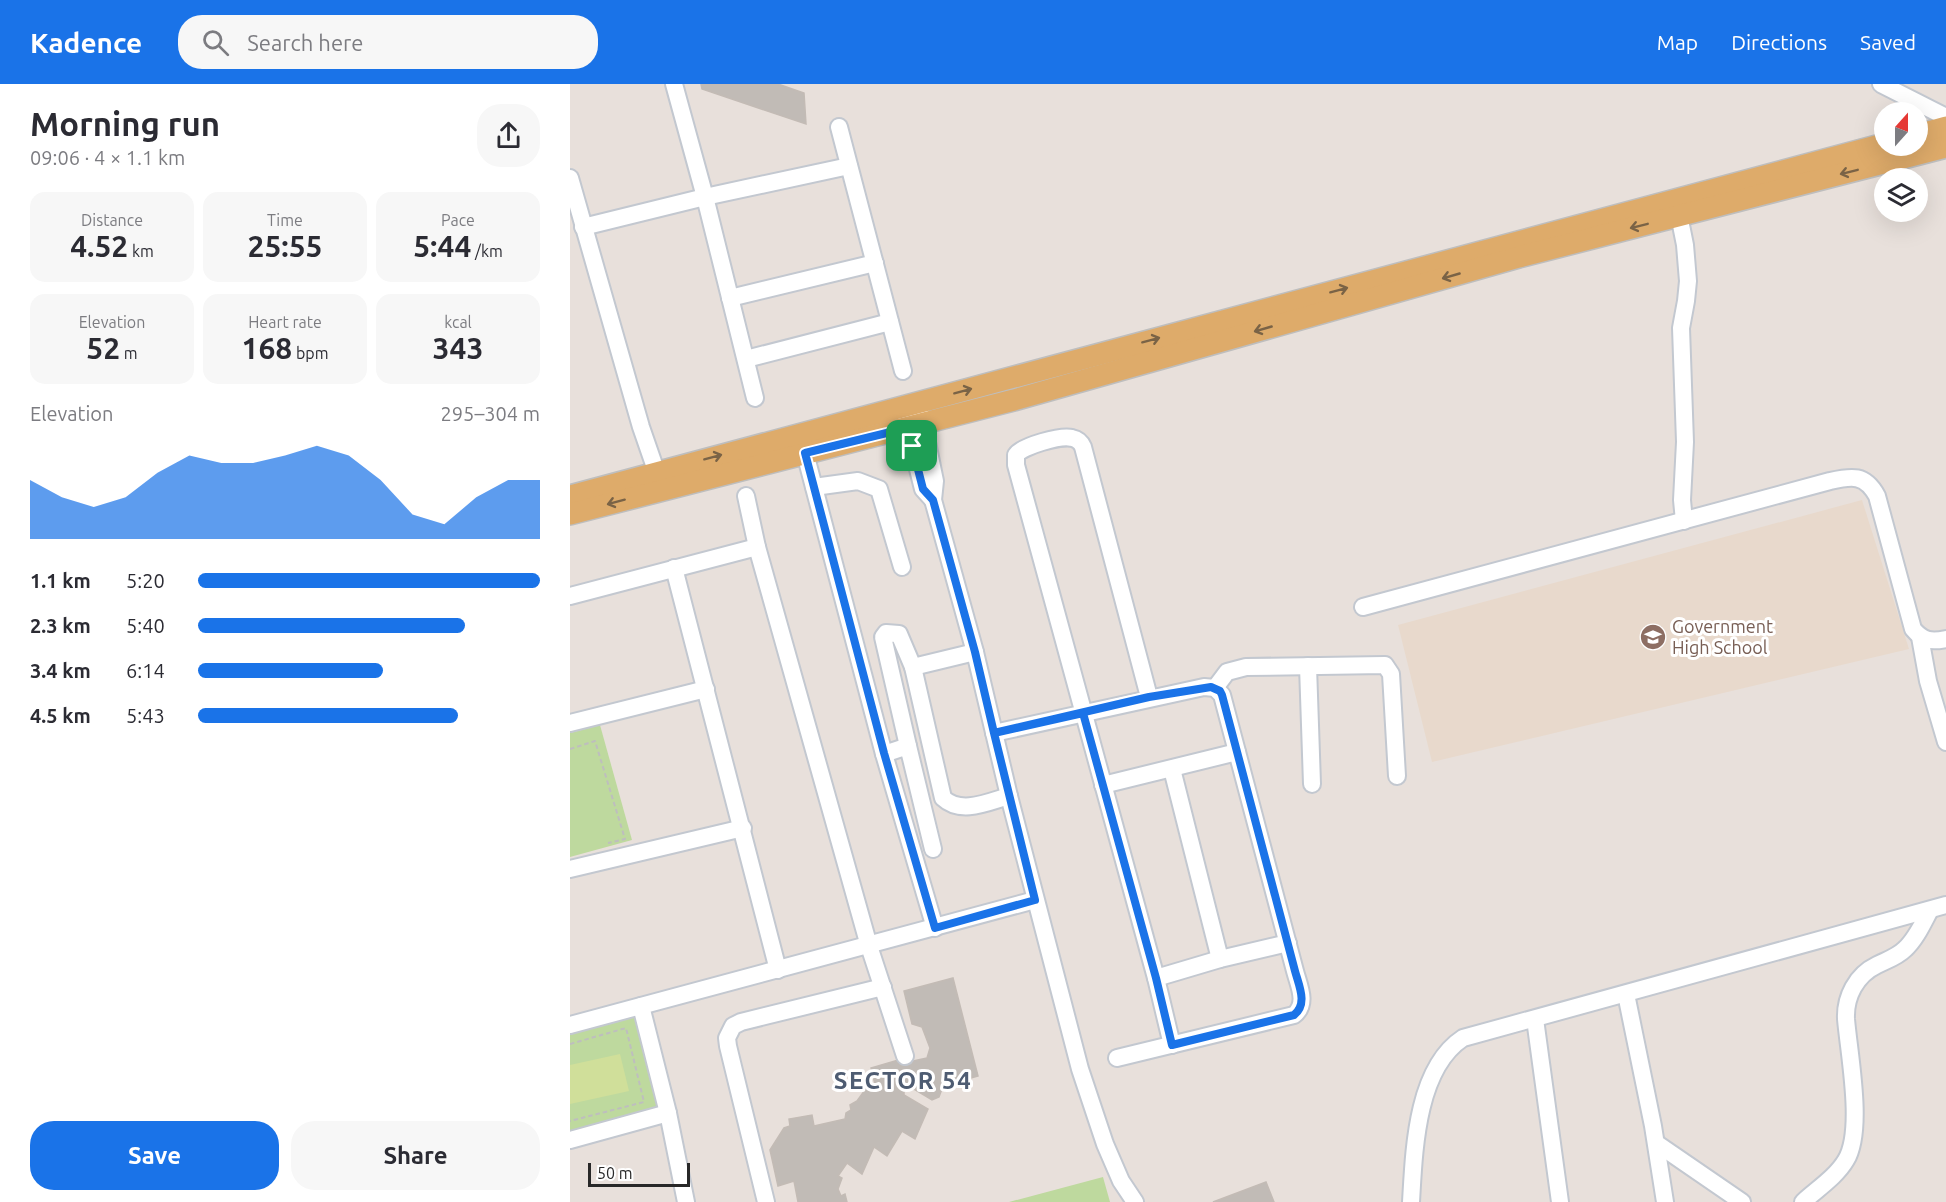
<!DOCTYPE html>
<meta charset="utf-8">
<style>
:root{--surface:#fff;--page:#f7f7f7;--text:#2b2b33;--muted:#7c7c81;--accent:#1a73e8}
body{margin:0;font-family:Ubuntu,sans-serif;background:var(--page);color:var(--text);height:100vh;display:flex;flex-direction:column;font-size:22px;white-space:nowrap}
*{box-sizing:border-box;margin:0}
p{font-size:20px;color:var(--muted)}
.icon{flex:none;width:33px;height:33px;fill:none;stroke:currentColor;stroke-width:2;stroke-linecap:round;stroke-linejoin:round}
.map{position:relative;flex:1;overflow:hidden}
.sheet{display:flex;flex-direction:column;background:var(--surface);width:570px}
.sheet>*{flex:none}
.needle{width:39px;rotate:21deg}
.fabs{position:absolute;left:1304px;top:18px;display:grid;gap:12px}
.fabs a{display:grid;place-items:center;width:54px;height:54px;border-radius:50%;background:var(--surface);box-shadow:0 6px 24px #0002;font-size:30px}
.scale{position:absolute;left:18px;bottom:15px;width:102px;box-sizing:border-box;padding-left:6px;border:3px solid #282828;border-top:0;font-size:16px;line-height:21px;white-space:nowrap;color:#282828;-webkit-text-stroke:4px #fff;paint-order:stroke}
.pin{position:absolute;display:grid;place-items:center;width:51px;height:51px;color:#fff;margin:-26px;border-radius:12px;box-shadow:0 3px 9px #0006}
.round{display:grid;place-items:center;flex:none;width:63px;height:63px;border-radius:24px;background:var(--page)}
.headline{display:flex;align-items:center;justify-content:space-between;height:102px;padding:0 30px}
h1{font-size:33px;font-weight:700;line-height:45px}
.stats{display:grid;grid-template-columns:repeat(3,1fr);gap:9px;height:102px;padding:6px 30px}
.stats div{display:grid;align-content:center;border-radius:15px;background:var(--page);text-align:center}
.stats b{font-size:30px;font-weight:700}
.stats small{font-size:16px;font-weight:400}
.stats p{font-size:16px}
.chart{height:168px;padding:12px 30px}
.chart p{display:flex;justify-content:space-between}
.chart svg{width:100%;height:108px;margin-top:6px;fill:var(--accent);opacity:.7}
.cta{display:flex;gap:12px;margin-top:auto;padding:12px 30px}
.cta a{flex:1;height:69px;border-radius:24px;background:var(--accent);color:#fff;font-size:24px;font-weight:700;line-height:69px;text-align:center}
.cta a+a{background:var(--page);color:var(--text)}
ul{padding:0 30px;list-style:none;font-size:20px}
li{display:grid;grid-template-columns:96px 72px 1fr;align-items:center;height:45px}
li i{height:15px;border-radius:8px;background:var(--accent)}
header{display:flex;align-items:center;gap:36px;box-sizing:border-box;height:84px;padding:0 30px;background:var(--accent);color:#fff}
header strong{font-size:28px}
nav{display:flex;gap:33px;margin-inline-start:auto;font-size:21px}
.search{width:420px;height:54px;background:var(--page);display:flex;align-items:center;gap:15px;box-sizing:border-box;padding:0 21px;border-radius:24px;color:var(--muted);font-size:22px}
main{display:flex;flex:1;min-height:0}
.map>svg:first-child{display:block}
.education{fill:#e8d9cc}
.green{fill:#bed99e}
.pitch{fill:#d0df9a}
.building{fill:#c1bbb6;stroke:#c3bbb5;stroke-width:1.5}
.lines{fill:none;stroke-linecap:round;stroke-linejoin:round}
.minor-casing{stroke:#c3c8d0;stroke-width:20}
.major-casing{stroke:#bebebe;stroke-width:24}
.path{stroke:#bebebe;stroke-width:2;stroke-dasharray:4.5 3;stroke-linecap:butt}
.minor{stroke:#fff;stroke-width:16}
.major{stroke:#deab6a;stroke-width:21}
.oneway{stroke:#7a6346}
.route-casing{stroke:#fff;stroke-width:12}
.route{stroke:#1a73e8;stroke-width:8}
.labels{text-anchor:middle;stroke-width:6;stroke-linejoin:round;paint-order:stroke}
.education-label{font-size:18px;fill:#785e54;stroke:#fff;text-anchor:start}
.district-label{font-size:24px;font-weight:bold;letter-spacing:1.5px;fill:#4e5c72;stroke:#fff}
</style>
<header>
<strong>Kadence</strong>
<div class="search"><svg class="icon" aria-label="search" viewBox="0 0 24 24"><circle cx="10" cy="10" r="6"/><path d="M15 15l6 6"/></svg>Search here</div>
<nav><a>Map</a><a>Directions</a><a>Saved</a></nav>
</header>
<main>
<section class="sheet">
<div class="headline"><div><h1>Morning run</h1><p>09:06 · 4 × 1.1 km</p></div><a class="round"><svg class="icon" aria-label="share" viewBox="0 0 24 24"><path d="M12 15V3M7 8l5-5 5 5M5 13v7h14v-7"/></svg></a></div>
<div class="stats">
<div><p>Distance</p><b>4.52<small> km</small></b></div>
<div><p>Time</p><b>25:55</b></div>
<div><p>Pace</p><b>5:44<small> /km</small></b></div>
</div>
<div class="stats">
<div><p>Elevation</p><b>52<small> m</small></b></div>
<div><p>Heart rate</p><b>168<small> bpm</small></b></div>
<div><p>kcal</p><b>343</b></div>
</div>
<div class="chart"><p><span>Elevation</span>295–304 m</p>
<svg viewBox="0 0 160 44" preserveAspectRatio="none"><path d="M0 44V20L10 27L20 31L30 27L40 17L50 10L60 13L70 13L80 10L90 6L100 10L110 20L120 34L130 38L140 27L150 20L160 20V44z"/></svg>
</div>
<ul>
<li><b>1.1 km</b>5:20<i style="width:100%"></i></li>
<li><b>2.3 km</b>5:40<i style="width:78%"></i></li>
<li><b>3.4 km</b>6:14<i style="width:54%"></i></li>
<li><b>4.5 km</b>5:43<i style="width:76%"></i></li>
</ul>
<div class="cta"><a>Save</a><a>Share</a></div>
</section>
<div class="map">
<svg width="1376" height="1118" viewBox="0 0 1376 1118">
<rect width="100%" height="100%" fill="#e8e0db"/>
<polygon class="education" points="1292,416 1339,565 862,678 828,541"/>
<g class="green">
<polygon points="30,641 62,756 0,773 0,649"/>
<polygon points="71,922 98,1029 0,1056 0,941"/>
<polygon points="533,1093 540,1118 439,1118"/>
</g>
<polygon class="pitch" points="50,970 59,1007 0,1020 0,981"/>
<g class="building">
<polygon points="131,0 208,0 234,9 236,40 132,5"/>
<polygon points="383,894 408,992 373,1002 369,1013 362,1016 344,1005 334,1007 334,1011 358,1025 345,1055 332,1047 317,1072 304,1063 292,1090 277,1079 268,1092 272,1094 268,1105 271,1112 275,1110 277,1118 228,1118 224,1097 208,1102 200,1066 214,1044 220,1042 219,1035 242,1031 244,1042 275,1035 276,1029 281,1026 280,1021 287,1017 297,1003 305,1000 301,984 335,974 343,977 357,974 360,964 352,943 342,940 334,907"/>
<polygon points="696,1098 704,1118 643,1118"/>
</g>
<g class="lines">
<g class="minor-casing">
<g id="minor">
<polyline points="104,0 135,113 185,314"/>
<polyline points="1311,0 1376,33"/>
<polyline points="269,43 333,287"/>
<polyline points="0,94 71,343 90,398"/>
<polyline points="1109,131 1115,161 1118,197 1116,217 1111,244 1115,358 1112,416 1114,437"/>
<polyline points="13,143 135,113 279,82"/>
<polyline points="160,214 305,179"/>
<polyline points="176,275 320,238"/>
<polyline points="351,329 365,397 363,416 405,568 439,712 510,985 535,1060 551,1097 565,1118"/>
<polyline points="335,333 353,405 363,416"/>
<polyline points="235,369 314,670 365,844"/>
<polyline points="244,403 288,397 309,405 332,483"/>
<polyline points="176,412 187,463 299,862 335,972"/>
<polyline points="104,484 208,886"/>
<polyline points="0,512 187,463"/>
<path d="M793,523L1260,397C1282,392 1295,390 1307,412L1343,545C1353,557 1361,558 1376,555"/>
<polyline points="1350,553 1358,597 1376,658"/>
<polyline points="738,582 742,700"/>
<path d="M343,583L373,714C391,731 418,718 439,712"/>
<polyline points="645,604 657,588 676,583 815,581 821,590 827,692"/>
<path d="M579,613L513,363C511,358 507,355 502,354C491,351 452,362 446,371V381L586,894L602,961"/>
<polyline points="0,639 136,605"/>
<path d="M424,649L634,603L645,604L652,611L725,887C729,902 738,920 724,931L547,974"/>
<polyline points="338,662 313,553 316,549 329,550 343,583 405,568"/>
<polyline points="314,670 338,662 363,765"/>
<polyline points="602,685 650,875"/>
<polyline points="533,701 667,668"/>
<polyline points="0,785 173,744"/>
<polyline points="586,894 650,875 718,859"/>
<polyline points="1056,910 1083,1042 1095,1118"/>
<polyline points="71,922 98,1029 116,1118"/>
<polyline points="965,935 990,1118"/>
<polyline points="0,941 465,816"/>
<polyline points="0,1056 98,1029"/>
<polyline points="1086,1059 1172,1118"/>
<polyline points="196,1118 158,962 157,954 163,942 171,938 313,903"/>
<path d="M841,1118C844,1067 846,985 893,954L1376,821"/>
<path d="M1233,1118C1247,1105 1266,1093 1276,1076C1294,1046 1279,971 1276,935C1275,913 1286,891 1307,881C1317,876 1327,873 1335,865C1346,855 1353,839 1360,826"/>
</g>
</g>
<g class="major-casing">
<g id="major">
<polyline points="1347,51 1376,43"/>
<polyline points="0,412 1314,60"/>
<polyline points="0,430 444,316 949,173 1376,63"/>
</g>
</g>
<g class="path">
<polyline points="0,665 25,657 55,755 38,759"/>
<polyline points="0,960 56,944 74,1018 0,1037"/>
</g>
<use href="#minor" class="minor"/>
<use href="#major" class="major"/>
</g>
<defs><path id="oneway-shaft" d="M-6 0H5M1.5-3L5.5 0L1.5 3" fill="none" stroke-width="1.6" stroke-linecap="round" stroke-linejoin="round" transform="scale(1.5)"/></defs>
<g class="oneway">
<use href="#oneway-shaft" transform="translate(1279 88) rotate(166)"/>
<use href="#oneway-shaft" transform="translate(1069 142) rotate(166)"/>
<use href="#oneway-shaft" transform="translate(881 192) rotate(164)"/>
<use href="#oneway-shaft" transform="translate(769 206) rotate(-15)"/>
<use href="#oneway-shaft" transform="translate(693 245) rotate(164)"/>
<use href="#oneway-shaft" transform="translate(581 256) rotate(-15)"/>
<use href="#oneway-shaft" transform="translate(393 307) rotate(-15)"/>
<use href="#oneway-shaft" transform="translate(143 373) rotate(-15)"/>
<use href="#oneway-shaft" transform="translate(46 418) rotate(165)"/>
</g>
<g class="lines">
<g class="route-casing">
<path id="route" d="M342,362L353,405L363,416L405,568L424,649L513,629L586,894L602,961L724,931C738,920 729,902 725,887L652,611L650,607L641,603L579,613L424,649L465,816L365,844L314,669L235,369L337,344L342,362"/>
</g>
<use href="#route" class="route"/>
</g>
<defs>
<g id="school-disc" transform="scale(1.35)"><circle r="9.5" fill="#8d6e63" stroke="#fff"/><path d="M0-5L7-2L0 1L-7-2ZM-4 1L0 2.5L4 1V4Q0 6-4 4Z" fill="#fff"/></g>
</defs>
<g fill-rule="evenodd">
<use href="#school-disc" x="1083" y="553"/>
</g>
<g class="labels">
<g class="education-label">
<text x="1102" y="549">Government<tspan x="1102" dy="21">High School</tspan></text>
</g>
<g class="district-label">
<text x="333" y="1005">SECTOR 54</text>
</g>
</g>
</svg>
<div class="fabs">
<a><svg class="needle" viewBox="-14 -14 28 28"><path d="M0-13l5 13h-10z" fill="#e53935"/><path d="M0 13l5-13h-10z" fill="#7c7c81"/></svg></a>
<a><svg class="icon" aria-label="layers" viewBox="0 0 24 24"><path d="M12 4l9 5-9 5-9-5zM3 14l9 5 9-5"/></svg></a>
</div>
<div class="scale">50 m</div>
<div class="pin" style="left:342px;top:362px;background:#1e9e55"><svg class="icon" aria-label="arrive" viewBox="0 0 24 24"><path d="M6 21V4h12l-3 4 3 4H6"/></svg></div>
</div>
</main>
